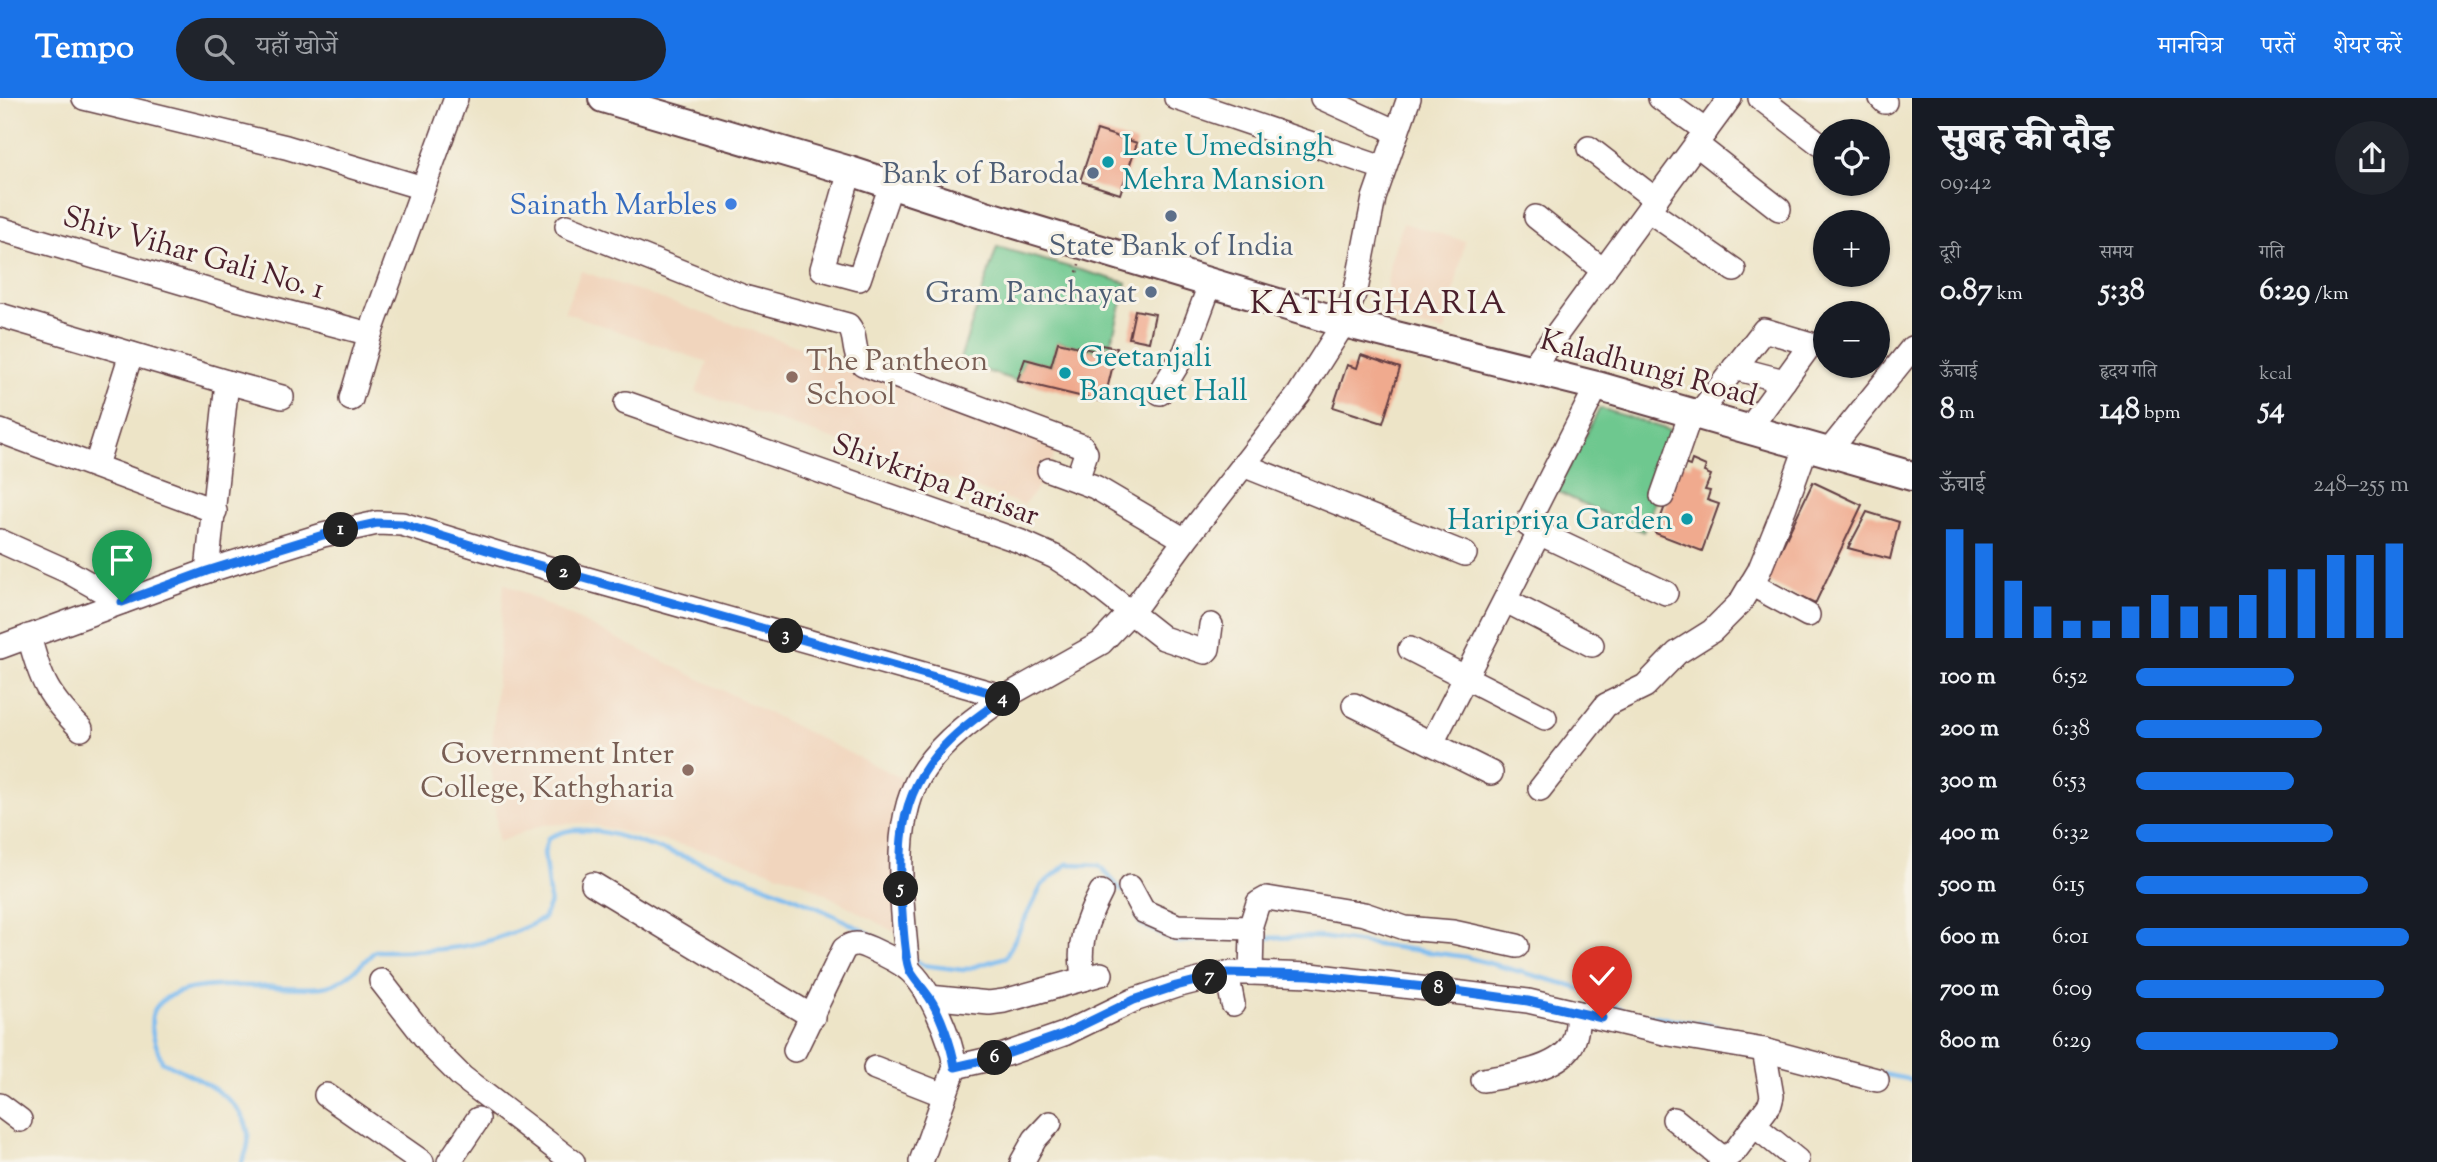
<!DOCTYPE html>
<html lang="hi">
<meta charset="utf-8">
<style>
:root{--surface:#171b24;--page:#20242c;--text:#f1f3f6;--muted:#9ea1a6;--accent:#1a73e8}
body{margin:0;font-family:"Sorts Mill Goudy","Noto Serif Devanagari",serif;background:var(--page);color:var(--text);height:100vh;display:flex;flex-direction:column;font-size:26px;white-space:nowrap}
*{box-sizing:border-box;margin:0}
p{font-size:23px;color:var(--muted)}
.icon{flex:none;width:38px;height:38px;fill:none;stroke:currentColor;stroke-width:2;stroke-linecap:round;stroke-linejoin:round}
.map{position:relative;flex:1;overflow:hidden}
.sheet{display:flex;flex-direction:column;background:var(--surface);width:525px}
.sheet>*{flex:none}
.buttons{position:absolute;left:1813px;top:21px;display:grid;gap:14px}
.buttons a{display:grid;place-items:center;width:77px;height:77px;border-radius:50%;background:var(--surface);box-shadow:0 2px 5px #0004;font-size:35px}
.pin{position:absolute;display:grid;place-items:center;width:60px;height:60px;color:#fff;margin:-72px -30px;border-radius:50% 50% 50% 0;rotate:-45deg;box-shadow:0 0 7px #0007}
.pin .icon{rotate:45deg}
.km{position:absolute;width:35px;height:35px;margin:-18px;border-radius:50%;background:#222;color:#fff;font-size:19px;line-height:35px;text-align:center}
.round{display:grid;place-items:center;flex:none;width:74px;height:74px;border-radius:37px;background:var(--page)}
.summary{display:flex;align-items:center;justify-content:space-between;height:119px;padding:0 28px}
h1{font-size:38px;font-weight:800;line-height:52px}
.stats{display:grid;grid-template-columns:repeat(3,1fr);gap:10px;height:119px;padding:7px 28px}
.stats div{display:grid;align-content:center}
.stats b{font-size:30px;font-weight:800}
.stats small{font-size:19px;font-weight:400}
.stats p{font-size:19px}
.chart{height:196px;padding:14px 28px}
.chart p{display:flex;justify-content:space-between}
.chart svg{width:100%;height:126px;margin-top:7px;stroke:var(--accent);stroke-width:6}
ul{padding:0 28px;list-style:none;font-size:23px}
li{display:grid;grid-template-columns:112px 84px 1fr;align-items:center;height:52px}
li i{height:18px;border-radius:9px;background:var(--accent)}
header{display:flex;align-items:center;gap:42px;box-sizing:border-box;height:98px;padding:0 35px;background:var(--accent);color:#fff}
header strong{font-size:33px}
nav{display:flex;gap:38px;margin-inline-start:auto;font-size:24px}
.search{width:490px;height:63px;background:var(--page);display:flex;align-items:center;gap:18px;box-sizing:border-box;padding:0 24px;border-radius:38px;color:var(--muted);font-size:26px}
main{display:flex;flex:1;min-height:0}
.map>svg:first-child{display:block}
.built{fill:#f1d5bd}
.green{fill:#6ec88f;stroke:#5c745d;stroke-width:2}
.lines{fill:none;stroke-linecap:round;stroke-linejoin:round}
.stream{stroke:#7dbcf0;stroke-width:4.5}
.building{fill:#f0aa8e}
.minor-casing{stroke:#623d42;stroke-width:26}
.major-casing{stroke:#623d42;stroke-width:32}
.path{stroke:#623d42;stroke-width:2.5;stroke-dasharray:2 5;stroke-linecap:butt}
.minor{stroke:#fff;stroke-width:23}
.major{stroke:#fff;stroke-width:28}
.route-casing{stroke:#fff;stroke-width:14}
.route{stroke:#1a73e8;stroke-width:9}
.culture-dot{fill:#0f9aa8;stroke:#f7f3e8;stroke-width:2.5}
.service-dot{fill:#5c6f8a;stroke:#f7f3e8;stroke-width:2.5}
.shop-dot{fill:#3f7fe0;stroke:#f7f3e8;stroke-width:2.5}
.education-dot{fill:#8d6e63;stroke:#f7f3e8;stroke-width:2.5}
.labels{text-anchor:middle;stroke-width:6;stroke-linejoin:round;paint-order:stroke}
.culture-label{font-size:30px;fill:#0d838f;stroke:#f7f3e8;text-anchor:start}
.service-label{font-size:30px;fill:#4e5e75;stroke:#f7f3e8;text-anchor:end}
.shop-label{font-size:30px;fill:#366cbe;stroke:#f7f3e8;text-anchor:end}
.street-label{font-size:30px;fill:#4a1f2b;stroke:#f7f3e8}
.education-label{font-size:30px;fill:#785e54;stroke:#f7f3e8;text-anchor:start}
.quarter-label{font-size:33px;letter-spacing:2px;fill:#4a1f2b;stroke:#f7f3e8}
</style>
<header>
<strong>Tempo</strong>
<div class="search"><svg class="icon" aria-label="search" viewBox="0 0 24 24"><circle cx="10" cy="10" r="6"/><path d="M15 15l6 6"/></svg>यहाँ खोजें</div>
<nav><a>मानचित्र</a><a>परतें</a><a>शेयर करें</a></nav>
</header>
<main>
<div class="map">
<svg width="1912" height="1064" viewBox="0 0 1912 1064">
<rect width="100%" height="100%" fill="#f7f3e8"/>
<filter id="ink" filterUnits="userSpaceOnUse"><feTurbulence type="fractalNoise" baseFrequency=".0143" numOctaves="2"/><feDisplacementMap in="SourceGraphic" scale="14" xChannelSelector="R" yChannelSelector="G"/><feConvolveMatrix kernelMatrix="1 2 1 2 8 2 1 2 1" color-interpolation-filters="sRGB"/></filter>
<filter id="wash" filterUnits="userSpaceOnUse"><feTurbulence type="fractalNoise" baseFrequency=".00686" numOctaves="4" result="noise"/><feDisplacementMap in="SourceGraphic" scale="28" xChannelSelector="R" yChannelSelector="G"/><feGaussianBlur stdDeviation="1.57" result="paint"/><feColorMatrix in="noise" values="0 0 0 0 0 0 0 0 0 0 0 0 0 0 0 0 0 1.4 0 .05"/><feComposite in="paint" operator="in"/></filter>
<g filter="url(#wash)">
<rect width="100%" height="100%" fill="#ede4c7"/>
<g class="built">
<polygon points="1403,125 1465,143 1445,234 1383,221 1390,164"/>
<polygon points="581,173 828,259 1059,343 1047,377 1024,407 696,294 707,264 564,214"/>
<polygon points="504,485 905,682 895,734 902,838 803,784 717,755 584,725 542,727 498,744 491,661"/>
</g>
<g class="green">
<polygon points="997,149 1127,185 1110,249 1102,247 1100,254 1058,244 1051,268 1025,261 1017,283 959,264"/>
<polygon points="1600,310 1681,336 1643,434 1556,393"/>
</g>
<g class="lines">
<g class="stream">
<polyline points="1137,819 1141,826 1177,844 1217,840"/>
<polyline points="1257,840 1319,839 1466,859 1573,888 1628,914 1710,927 1749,938"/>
<polyline points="915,862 923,867 963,872 1006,859 1042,787 1067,766 1099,767 1122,793"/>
<polyline points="1882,976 1912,982"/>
<path d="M242,1064C270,1010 200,982 162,963C157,950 146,925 155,911C178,873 282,894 322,889C344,886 359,868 375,853C437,854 488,851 544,820L550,804L544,754L548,740C556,736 565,733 573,732C602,730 630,742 657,750C737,775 817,804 889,847"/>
</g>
</g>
<g id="blocks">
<g class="building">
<polygon points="1097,32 1137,45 1120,96 1080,83"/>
<polygon points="1135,212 1155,216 1149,244 1129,240"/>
<polygon points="1058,244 1100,254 1101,247 1117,250 1104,304 1017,283 1025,261 1051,268"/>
<polygon points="1361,257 1400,270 1383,325 1333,309 1347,267 1357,270"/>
<polygon points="1692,362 1706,368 1704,374 1711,377 1705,392 1710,393 1707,402 1719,406 1702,453 1655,435 1681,365 1690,368"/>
<polygon points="1813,384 1862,407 1815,506 1766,483"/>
<polygon points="1867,414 1899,424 1890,461 1848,450"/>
</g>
</g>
</g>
<g filter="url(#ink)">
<use href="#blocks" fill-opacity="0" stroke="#623d42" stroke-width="2"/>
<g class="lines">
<g class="minor-casing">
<g id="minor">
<polyline points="84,0 286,49 423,90"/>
<polyline points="1176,0 1383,70"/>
<polyline points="1322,0 1397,34"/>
<polyline points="1660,0 1706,33"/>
<polyline points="1760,0 1820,46"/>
<polyline points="1881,0 1885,4"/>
<polyline points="1696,46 1779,111"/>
<polyline points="1589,50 1656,102"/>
<polyline points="850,73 822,171 859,181 891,87"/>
<polyline points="1648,112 1734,172"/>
<polyline points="1536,119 1604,173"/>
<path d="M567,128L744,199L848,227C858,238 851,255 863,266L1082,348L1086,355L1077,382"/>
<polyline points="0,131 241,202 370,236"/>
<polyline points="0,217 227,284 207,473"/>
<polyline points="1734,270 1784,283"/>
<polyline points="1531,271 1730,0"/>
<polyline points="227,284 282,299"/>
<polyline points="1597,288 1527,426 1539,435 1666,495"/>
<polyline points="1160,295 1185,254 1211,184"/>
<polyline points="351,301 370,236 456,0"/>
<polyline points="626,305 1019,443 1055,459 1083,477 1163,540 1205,554 1208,551 1211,527"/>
<polyline points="1698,317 1764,232 1811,246 1749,331"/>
<polyline points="0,333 215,413"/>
<polyline points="1829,353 1912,250"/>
<polyline points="96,367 131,256"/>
<polyline points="1243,367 1465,456"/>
<polyline points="1049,372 1095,389 1185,442"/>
<polyline points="1662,398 1691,315"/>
<polyline points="0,443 67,473 122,504"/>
<polyline points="1751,486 1808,517"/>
<polyline points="1506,503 1592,547"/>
<path d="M29,538C41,584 48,598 81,631"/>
<polyline points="0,549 207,473 323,437 377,425 402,426 513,460 1005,599 1101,545 1137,507 1185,442 1299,296 1344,225 1357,187 1374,100 1409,0"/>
<polyline points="1410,551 1545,620"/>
<polyline points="1354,607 1491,675"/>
<polyline points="1432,645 1539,435"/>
<polyline points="1540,691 1606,607 1645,588 1677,555 1712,533 1740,505 1759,473 1784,411 1807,347"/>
<polyline points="593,786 813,919"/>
<polyline points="1130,789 1143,813 1177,828 1250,830 1252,835 1251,875"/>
<polyline points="1250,830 1258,805 1267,800 1364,816 1405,830 1453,834 1517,848"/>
<path d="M908,871C903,812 888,721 925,670C946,640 975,620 1005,599"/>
<polyline points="1227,875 1233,906"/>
<path d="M1084,881C1076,848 1086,823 1101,794"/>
<polyline points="381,883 434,951 462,979 573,1064"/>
<polyline points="929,899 989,905 1004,903 1101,876"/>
<path d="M795,952L844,851C855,842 863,847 874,852C885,857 898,863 908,871C930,890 951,940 955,969L921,1064"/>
<polyline points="955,969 998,959 1064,936 1134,902 1176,888 1227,875 1251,875 1311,877 1528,903 1669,936 1764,952 1877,982"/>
<polyline points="875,970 944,997"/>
<path d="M1483,982C1508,978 1556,972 1571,948C1577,939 1577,926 1578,915"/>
<polyline points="326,997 422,1064"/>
<polyline points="0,1007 20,1022"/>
<polyline points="1674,1021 1724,1061"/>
<polyline points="1755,1028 1797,1062"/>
<polyline points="449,1064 478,1021"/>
<polyline points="1022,1064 1035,1041 1050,1025"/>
<polyline points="1720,1064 1735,1053 1770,1006 1772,998 1764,952"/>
</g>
</g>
<g class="major-casing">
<polyline id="major" points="603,0 850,73 982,116 1344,225 1597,288 1912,378"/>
</g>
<polyline class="path" points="1074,188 1079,166"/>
<use href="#minor" class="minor"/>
<use href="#major" class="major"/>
</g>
</g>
<g class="lines" filter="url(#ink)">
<g class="route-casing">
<path id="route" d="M122,504L207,473L323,437L377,425L402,426L513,460L1006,599C952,634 908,672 902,740C900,759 901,779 901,799C902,813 904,862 910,873C915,882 923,890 929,899C940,915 952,949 955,969L998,959L1064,936L1134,902L1176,888L1227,875L1311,877L1434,890L1528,903L1602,920"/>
</g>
<use href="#route" class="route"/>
</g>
<g class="culture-dot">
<circle cx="1108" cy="64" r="7"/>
<circle cx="1065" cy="275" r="7"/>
<circle cx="1687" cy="421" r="7"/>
</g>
<g class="service-dot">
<circle cx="1093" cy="75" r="7"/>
<circle cx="1171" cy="118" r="7"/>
<circle cx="1151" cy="194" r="7"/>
</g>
<circle class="shop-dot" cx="731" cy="106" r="7"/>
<g class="education-dot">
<circle cx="792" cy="279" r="7"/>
<circle cx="688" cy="672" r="7"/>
</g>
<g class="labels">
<g class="culture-label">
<text x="1122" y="57">Late Umedsingh<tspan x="1122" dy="34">Mehra Mansion</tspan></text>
<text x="1079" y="268">Geetanjali<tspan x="1079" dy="34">Banquet Hall</tspan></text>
<text x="1673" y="431" text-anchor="end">Haripriya Garden</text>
</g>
<g class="service-label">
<text x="1079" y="85">Bank of Baroda</text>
<text x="1171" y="157" text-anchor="middle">State Bank of India</text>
<text x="1137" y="204">Gram Panchayat</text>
</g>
<g class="shop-label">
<text x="717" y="116">Sainath Marbles</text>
</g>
<g class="street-label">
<text transform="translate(194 154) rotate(16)" y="10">Shiv Vihar Gali No. 1</text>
<text transform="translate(1649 269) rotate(15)" y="10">Kaladhungi Road</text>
<text transform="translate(936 381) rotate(20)" y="10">Shivkripa Parisar</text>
</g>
<g class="education-label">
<text x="806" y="272">The Pantheon<tspan x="806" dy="34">School</tspan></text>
<text x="674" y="665" text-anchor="end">Government Inter<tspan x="674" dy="34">College, Kathgharia</tspan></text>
</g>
<g class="quarter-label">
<text x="1379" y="215">KATHGHARIA</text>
</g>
</g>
</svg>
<div class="buttons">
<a><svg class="icon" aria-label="locate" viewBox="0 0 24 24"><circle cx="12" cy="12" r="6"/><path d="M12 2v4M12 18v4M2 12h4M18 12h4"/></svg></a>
<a>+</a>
<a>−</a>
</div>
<div class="pin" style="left:122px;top:504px;background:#1e9e55"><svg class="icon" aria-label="arrive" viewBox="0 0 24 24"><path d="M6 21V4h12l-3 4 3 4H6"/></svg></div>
<div class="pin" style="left:1602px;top:920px;background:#d93025"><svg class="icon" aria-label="check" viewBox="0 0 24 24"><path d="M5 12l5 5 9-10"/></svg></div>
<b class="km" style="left:341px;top:432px">1</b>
<b class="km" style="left:564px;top:475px">2</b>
<b class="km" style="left:786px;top:538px">3</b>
<b class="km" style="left:1003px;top:601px">4</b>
<b class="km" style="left:901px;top:791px">5</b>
<b class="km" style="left:995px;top:960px">6</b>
<b class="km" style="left:1210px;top:879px">7</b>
<b class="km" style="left:1439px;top:891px">8</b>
</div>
<section class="sheet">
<div class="summary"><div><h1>सुबह की दौड़</h1><p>09:42</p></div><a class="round"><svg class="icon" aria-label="share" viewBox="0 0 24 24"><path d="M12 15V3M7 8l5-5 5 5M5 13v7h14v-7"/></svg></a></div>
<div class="stats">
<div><p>दूरी</p><b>0.87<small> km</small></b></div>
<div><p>समय</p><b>5:38</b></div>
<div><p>गति</p><b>6:29<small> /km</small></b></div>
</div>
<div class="stats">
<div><p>ऊँचाई</p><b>8<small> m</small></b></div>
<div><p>हृदय गति</p><b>148<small> bpm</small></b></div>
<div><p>kcal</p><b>54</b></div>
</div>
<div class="chart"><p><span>ऊँचाई</span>248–255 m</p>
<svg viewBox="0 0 160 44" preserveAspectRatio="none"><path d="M5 44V6M15 44V11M25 44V24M35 44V33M45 44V38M55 44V38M65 44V33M75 44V29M85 44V33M95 44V33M105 44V29M115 44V20M125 44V20M135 44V15M145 44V15M155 44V11"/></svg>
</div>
<ul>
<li><b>100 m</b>6:52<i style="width:58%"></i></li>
<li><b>200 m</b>6:38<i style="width:68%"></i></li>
<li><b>300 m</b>6:53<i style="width:58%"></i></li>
<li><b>400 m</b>6:32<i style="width:72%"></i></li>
<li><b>500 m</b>6:15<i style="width:85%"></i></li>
<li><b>600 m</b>6:01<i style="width:100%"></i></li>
<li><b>700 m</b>6:09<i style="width:91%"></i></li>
<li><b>800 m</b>6:29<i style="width:74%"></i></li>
</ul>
</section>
</main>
